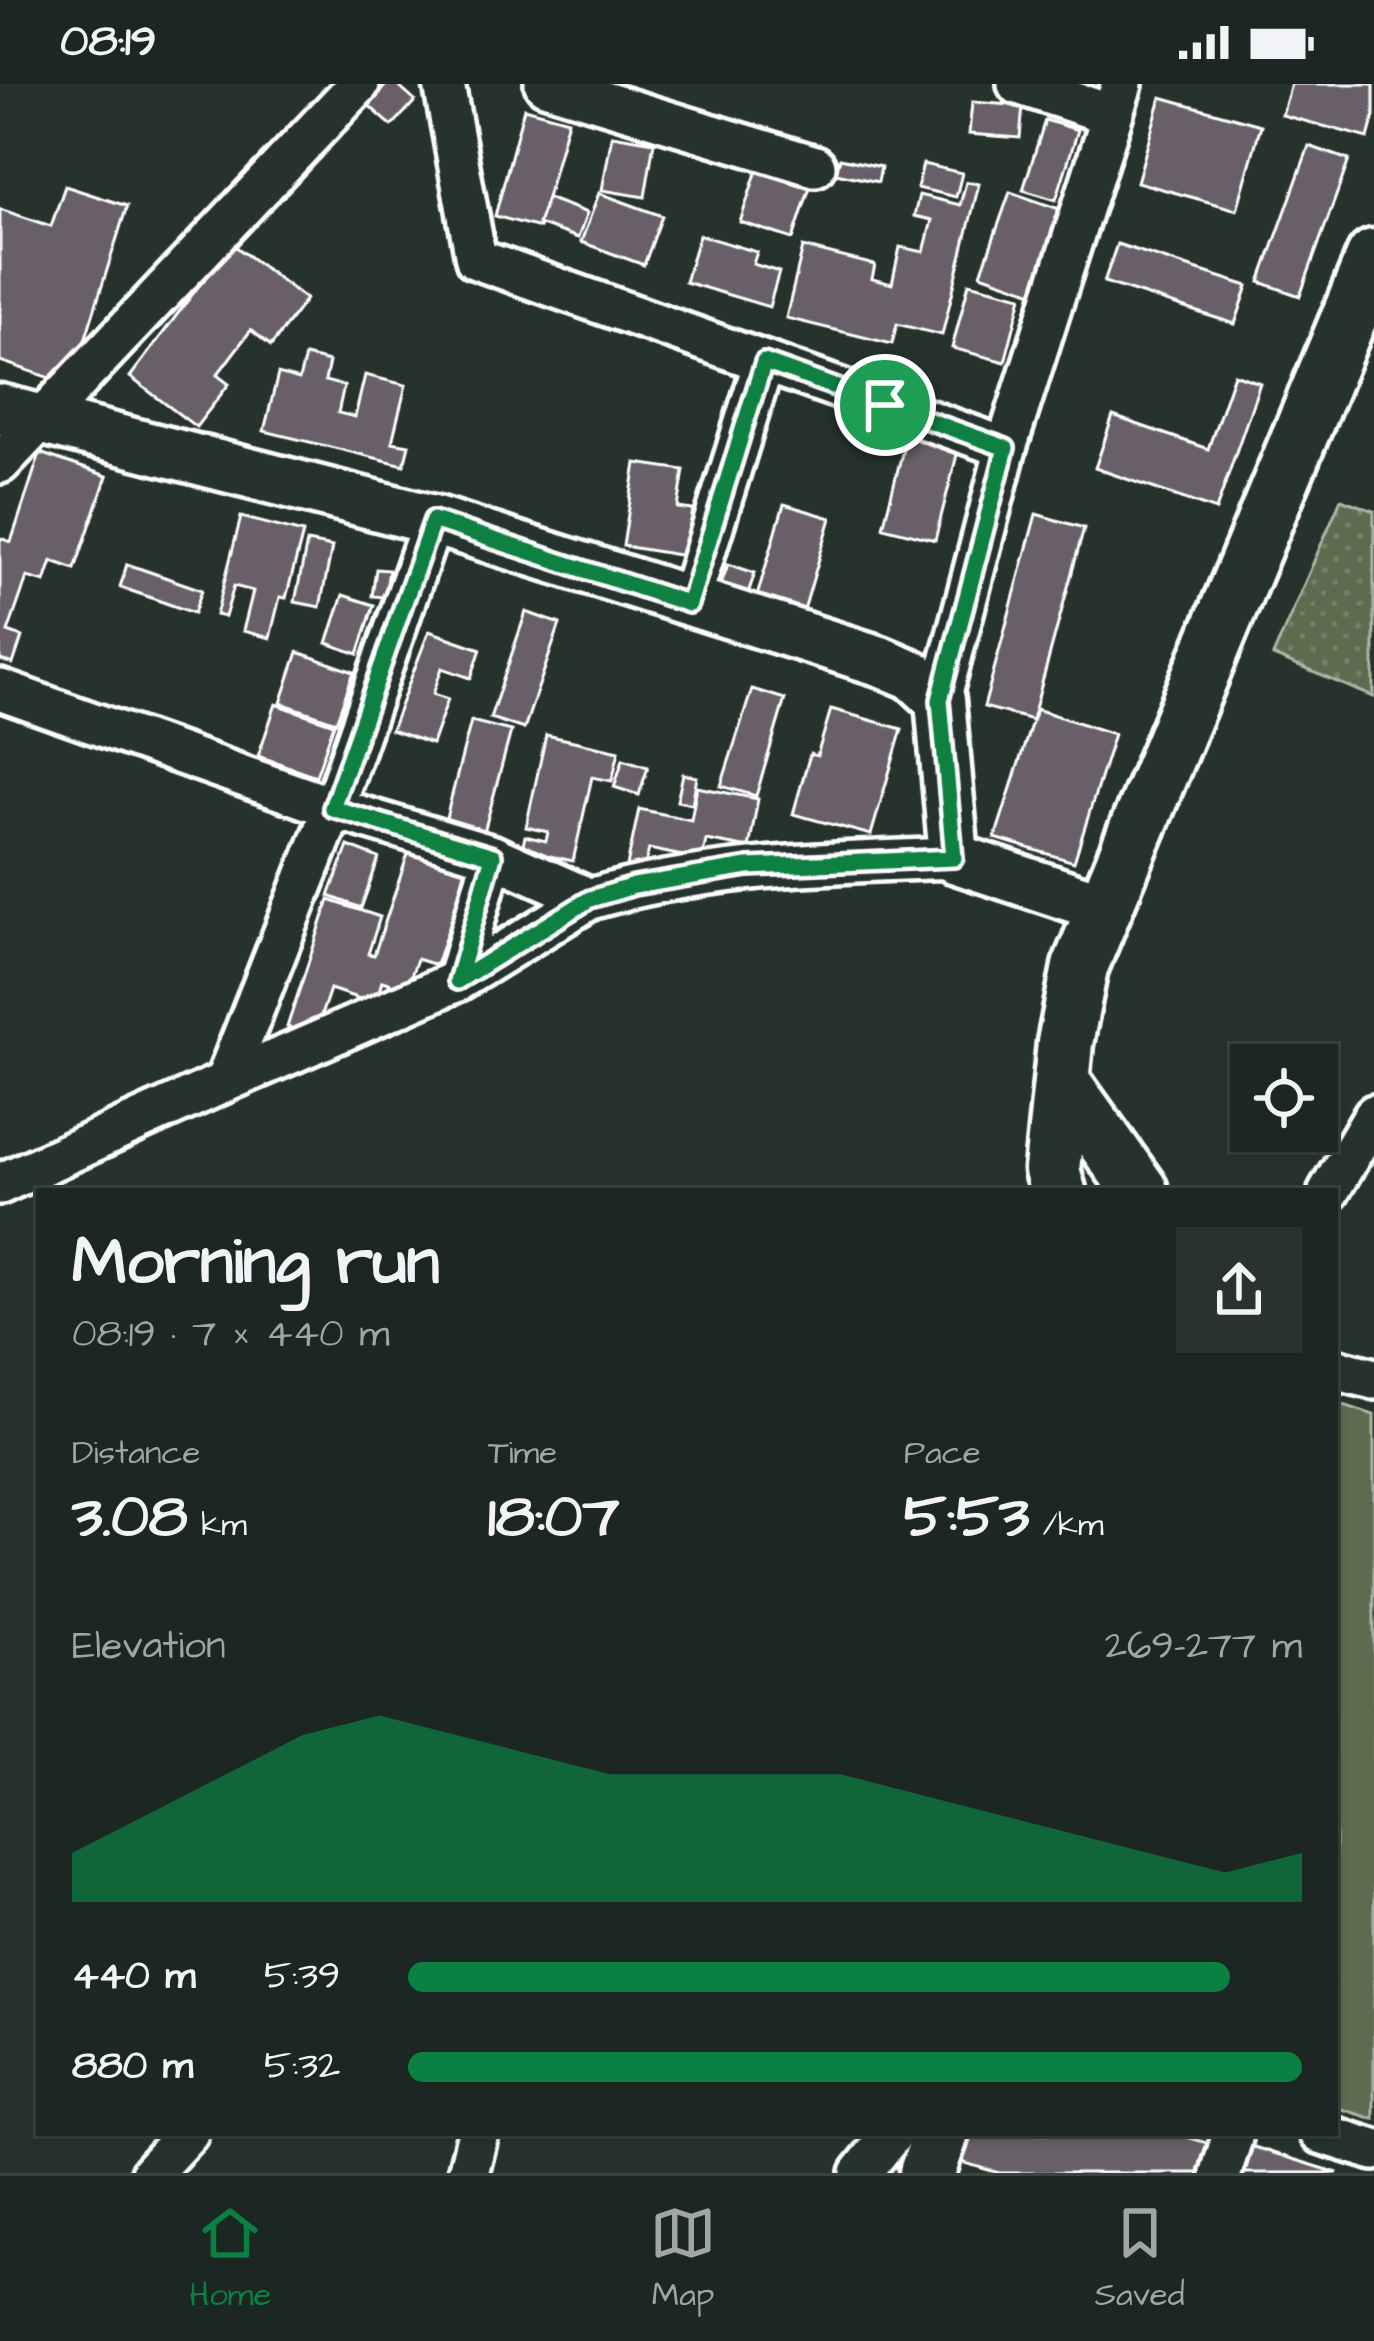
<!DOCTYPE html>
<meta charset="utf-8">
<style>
:root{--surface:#1c2622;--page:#29322f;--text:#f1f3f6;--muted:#a0a5a5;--line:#3a4340;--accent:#0b8043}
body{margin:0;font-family:"Architects Daughter",sans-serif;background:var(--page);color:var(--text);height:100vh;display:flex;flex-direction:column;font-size:45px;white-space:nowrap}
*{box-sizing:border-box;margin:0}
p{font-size:39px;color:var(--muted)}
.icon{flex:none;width:66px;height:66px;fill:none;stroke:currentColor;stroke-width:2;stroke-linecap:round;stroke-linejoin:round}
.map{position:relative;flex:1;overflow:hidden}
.sheet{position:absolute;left:36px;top:1104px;width:1302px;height:948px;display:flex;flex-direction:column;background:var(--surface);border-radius:0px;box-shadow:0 3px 9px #0004,0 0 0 3px var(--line)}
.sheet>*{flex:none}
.tools{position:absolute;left:1230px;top:960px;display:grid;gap:24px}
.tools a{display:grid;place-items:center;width:108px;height:108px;border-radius:0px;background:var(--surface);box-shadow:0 3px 9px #0004,0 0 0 3px var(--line);font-size:60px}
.pin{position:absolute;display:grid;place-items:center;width:102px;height:102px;color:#fff;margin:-51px;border:6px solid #fff;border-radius:50%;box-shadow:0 3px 12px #0007}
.round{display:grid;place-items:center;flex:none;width:126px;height:126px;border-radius:0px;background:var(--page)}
.head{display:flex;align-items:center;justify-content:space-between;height:204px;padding:0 36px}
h1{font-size:66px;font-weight:700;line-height:90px}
.stats{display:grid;grid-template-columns:repeat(3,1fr);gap:18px;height:204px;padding:12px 36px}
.stats div{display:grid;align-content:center}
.stats b{font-size:60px;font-weight:700}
.stats small{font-size:33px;font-weight:400}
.stats p{font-size:33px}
.chart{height:336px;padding:24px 36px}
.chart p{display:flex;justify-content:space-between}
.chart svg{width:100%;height:216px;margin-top:12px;fill:var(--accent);opacity:.7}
ul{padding:0 36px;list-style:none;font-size:39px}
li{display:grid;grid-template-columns:192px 144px 1fr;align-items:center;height:90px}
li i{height:30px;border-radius:15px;background:var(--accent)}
.status{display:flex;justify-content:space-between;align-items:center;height:84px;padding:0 60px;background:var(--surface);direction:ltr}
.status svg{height:33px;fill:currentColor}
.dock{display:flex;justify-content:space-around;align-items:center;height:168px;border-top:3px solid var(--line);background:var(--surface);font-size:33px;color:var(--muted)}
.dock a{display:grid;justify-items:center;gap:6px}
.dock .current{color:var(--accent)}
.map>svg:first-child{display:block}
.park{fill:url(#park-dots);stroke:#aeb6a7;stroke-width:3}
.pitch{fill:#5c6c4f;stroke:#aeb6a7;stroke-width:3}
.building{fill:#675f67;stroke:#fff;stroke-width:3}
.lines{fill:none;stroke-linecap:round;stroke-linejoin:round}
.minor-casing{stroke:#fff;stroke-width:48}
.tertiary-casing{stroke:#fff;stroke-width:57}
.secondary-casing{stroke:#fff;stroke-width:63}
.minor{stroke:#26332d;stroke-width:39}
.tertiary{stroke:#26332d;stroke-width:48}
.secondary{stroke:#26332d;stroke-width:54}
.route-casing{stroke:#fff;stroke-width:24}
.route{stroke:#0b8043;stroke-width:15}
</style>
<div class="status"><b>08:19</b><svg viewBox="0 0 49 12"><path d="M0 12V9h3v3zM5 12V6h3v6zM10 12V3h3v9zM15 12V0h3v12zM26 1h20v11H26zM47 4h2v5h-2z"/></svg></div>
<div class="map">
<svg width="1374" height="2089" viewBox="0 0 1374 2089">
<defs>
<pattern id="park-dots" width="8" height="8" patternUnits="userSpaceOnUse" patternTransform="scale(3)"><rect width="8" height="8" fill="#5c6c4f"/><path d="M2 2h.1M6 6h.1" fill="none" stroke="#748269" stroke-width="1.8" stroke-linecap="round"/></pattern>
</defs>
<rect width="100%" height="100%" fill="#26332d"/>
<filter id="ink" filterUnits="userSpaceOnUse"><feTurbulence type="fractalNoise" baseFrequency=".00833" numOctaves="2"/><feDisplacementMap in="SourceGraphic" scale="24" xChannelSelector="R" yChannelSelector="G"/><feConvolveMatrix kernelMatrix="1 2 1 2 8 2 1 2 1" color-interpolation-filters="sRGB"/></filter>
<g filter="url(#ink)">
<polygon class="park" points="1341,415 1374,427 1374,613 1273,572"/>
<polygon class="pitch" points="1335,1318 1374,1331 1374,2035 1335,2023"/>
<g class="building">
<polygon points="387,0 396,0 415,17 392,42 368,21"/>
<polygon points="1291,0 1374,0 1374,32 1368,54 1282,31"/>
<polygon points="1161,13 1261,41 1237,126 1137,98"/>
<polygon points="972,18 1023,22 1020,54 969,50"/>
<polygon points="524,24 568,36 539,144 495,132"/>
<polygon points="1045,36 1078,46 1056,116 1023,106"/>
<polygon points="612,51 654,58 645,113 602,106"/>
<polygon points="1309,62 1349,76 1300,212 1260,198"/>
<polygon points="840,74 881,83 878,98 836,89"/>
<polygon points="923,80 962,89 956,113 917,104"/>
<polygon points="757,86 810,103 793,155 740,138"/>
<polygon points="966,98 979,100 942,251 897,240 892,260 786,234 803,163 875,181 872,195 892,200 900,163 924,168 932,136 914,132 919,111 960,121"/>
<polygon points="65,102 127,122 71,301 0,277 0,125 51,142"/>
<polygon points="1010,108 1065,127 1036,209 981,190"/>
<polygon points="599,109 662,132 644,181 581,158"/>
<polygon points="547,114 587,129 578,154 538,140"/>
<polygon points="699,151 757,168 753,180 779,188 769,223 685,198"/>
<polygon points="231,159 306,215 271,262 251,246 217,291 229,300 196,343 130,293"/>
<polygon points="1117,160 1248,202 1235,240 1104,198"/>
<polygon points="969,199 1022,212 1005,278 952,264"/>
<polygon points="305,272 329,278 325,297 344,302 338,329 355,333 365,291 406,301 392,358 409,361 404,381 264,347 278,290 299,296"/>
<polygon points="1234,290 1260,299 1216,426 1095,384 1113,332 1208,365"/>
<polygon points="908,346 960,359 935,456 883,443"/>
<polygon points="40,369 107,392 75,485 52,477 45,498 27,493 8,548 22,553 13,580 0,576 0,454 11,458"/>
<polygon points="636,379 684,386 678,424 693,426 685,472 623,462"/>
<polygon points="784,420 831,434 804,526 757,512"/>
<polygon points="1036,430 1084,444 1032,636 984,623"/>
<polygon points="241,433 303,449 286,514 280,513 270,554 243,547 253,507 234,502 225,533 216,531"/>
<polygon points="307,458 332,463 320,523 295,518"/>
<polygon points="127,480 202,506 194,529 120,503"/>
<polygon points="728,480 755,489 747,512 720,503"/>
<polygon points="376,485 389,486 385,513 372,512"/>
<polygon points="343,511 374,521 358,570 327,559"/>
<polygon points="526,528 560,540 524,645 490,634"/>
<polygon points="429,547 481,565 471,594 442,584 433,610 448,615 432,660 391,646"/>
<polygon points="298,568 354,588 336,638 281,619"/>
<polygon points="752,605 785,615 756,712 721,702"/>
<polygon points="276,620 334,640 316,692 258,672"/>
<polygon points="831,625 902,645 871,751 793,730 810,670 817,672"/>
<polygon points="1036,625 1114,650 1074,778 995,754"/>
<polygon points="471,637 511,647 484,748 445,738"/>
<polygon points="546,651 619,667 612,697 592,693 573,777 522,766 525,752 546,757 548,748 526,743"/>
<polygon points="623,675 648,683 639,711 614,703"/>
<polygon points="683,690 697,693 692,720 677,717"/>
<polygon points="697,703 758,715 749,764 706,756 702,776 649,765 644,785 627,782 639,725 691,736"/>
<polygon points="413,755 472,775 436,881 417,875 406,905 382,897 375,920 330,905 314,952 287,943 329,816 380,833 368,870 374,871"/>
<polygon points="348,762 379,774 361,824 329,812"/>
<polygon points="970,2049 1174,2049 1207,2059 1198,2089 999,2089 961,2078"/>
<polygon points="1241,2059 1338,2089 1232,2089"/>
</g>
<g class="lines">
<g class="minor-casing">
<g id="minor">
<polyline points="444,0 476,175 1006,364"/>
<polyline points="545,0 815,82"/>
<polyline points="1018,0 1112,31"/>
<polyline points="0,379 359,0"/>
<polyline points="689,519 764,278"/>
<polyline points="0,606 333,724 433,436"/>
<polyline points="940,616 1006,364 1122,0"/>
<path d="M590,815C709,780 831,779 954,774"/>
<polyline points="225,998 457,897 493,772 590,815 457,897"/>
<polyline points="0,1100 225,998 333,724 493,772"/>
<polyline points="1329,1107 1374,1031"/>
<polyline points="1335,1285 1374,1295"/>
<polyline points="1320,2049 1374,2066"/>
<polyline points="151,2089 188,2049"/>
<polyline points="468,2089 478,2049"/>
<polyline points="861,2089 893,2049"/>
<polyline points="1221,2089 1232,2054"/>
</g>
</g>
<g class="tertiary-casing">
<polyline id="tertiary" points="0,325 433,436 880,577 913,591 940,616 954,774 1105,824"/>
</g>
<g class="secondary-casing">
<g id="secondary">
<polyline points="1063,999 1140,1107"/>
<polyline points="1058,1107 1052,1086 1065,959 1080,883 1374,173"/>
<polyline points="927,2089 941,2049"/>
</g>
</g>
<use href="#minor" class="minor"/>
<use href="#tertiary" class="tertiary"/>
<use href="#secondary" class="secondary"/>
</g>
</g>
<g class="lines" filter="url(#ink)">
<g class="route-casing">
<polygon id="route" points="764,278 1006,364 940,616 954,774 748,783 634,802 590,815 457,897 493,772 332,724 433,436 689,520"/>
</g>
<use href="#route" class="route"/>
</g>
</svg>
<div class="tools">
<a><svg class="icon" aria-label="locate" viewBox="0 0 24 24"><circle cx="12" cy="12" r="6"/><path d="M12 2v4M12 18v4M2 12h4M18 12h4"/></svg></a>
</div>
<div class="pin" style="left:885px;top:321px;background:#1e9e55"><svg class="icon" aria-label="arrive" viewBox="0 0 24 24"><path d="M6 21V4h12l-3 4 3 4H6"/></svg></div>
<section class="sheet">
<div class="head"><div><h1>Morning run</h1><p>08:19 · 7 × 440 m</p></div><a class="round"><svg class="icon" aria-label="share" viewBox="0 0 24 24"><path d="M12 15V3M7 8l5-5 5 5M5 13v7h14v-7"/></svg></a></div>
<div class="stats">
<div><p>Distance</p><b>3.08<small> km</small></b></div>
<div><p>Time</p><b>18:07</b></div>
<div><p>Pace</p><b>5:53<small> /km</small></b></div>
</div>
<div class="chart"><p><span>Elevation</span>269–277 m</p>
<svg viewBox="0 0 160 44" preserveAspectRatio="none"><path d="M0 44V34L10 26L20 18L30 10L40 6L50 10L60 14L70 18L80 18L90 18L100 18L110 22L120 26L130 30L140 34L150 38L160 34V44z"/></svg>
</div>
<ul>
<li><b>440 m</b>5:39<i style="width:92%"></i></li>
<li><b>880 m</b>5:32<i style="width:100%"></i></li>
</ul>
</section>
</div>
<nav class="dock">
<a class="current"><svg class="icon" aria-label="home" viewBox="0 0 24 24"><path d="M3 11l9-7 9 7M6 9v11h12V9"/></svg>Home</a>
<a><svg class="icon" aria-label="map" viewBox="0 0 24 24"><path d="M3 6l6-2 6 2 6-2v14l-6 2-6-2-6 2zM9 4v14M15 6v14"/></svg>Map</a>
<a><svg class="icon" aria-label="saved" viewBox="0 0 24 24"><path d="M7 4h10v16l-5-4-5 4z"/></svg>Saved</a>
</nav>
